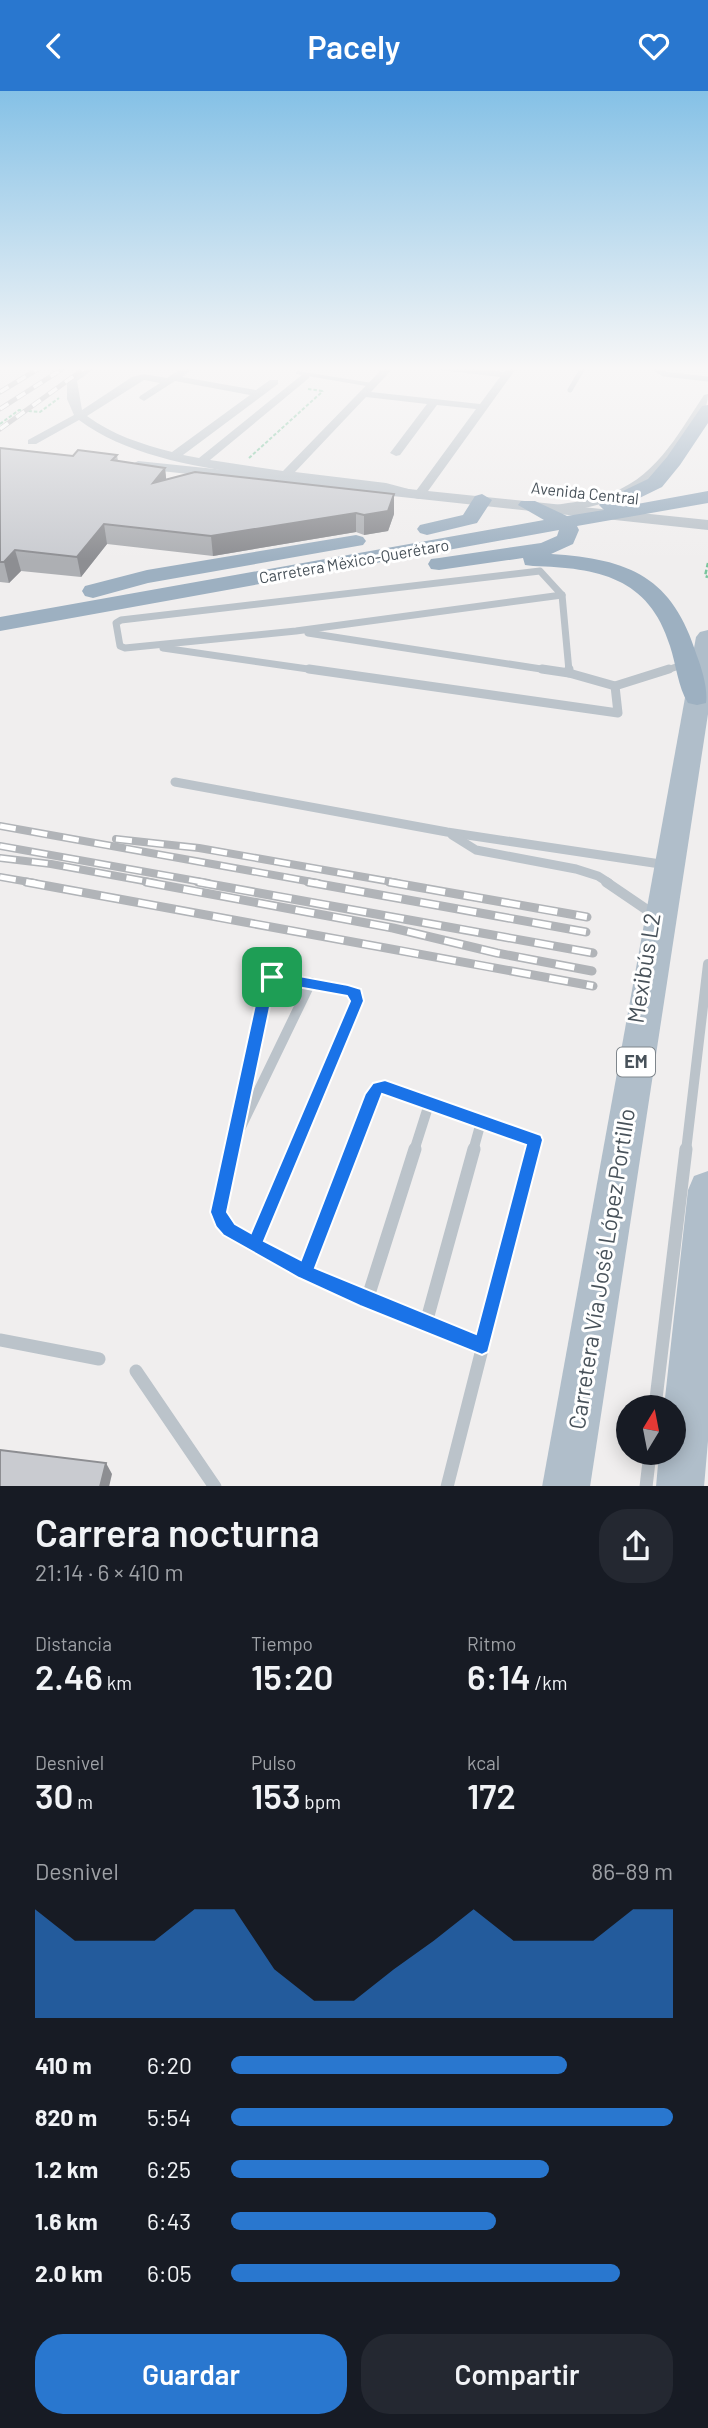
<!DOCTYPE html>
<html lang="es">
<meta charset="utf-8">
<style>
:root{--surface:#171b24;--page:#242831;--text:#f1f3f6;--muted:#9ea1a6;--accent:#2977cf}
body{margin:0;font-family:Barlow,sans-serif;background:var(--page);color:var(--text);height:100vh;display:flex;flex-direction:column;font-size:26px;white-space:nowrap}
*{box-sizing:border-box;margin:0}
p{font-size:23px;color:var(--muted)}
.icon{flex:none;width:38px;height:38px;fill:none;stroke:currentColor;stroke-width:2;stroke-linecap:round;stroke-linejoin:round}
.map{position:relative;height:1395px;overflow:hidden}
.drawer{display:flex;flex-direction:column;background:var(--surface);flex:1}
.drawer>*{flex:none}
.needle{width:46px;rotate:10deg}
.tools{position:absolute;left:616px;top:1304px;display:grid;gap:14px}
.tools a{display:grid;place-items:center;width:70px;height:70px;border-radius:50%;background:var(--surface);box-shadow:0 4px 18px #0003;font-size:35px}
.pin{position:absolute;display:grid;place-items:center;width:60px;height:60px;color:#fff;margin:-30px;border-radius:14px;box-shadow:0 4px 10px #0006}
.round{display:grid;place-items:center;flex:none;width:74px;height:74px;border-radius:28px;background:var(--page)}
.overview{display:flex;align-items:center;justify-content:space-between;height:119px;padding:0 35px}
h1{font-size:38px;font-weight:600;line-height:52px}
.metrics{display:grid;grid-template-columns:repeat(3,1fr);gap:10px;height:119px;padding:7px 35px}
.metrics div{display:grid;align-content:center}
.metrics b{font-size:35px;font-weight:600}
.metrics small{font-size:19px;font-weight:400}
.metrics p{font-size:19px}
.chart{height:196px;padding:14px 35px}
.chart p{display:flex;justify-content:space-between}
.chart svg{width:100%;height:126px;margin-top:7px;fill:var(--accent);opacity:.7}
.action{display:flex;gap:14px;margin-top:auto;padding:14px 35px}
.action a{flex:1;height:80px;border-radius:28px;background:var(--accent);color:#fff;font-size:28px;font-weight:600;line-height:80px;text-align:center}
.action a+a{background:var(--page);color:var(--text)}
ul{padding:0 35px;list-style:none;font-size:23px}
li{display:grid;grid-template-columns:112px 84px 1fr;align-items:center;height:52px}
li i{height:18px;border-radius:9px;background:var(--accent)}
header{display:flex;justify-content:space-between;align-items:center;height:91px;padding:0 35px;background:var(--accent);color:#fff;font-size:32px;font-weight:600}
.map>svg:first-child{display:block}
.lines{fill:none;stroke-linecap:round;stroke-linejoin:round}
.path-far1{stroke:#7bc59e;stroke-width:2;stroke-dasharray:3.5 2;stroke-linecap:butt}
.path{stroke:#7bc59e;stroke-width:2.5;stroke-dasharray:4.5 2.5;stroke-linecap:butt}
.service-far4{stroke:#bbc3ca;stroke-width:5}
.service-far3{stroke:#bbc3ca;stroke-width:7}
.service-far2{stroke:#bbc3ca;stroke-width:9}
.service-far1{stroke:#bbc3ca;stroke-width:10}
.service{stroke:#bbc3ca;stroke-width:13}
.pedestrian{fill:#bbc3ca;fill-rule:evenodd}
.minor{fill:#bbc3ca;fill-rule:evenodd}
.tertiary{fill:#bbc3ca;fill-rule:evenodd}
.primary{fill:#b0beca;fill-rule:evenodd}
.trunk{fill:#9db0c1;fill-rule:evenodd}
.rail-far2-casing{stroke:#b1b4b8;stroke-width:5}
.rail-far1-casing{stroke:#b1b4b8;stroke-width:8}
.rail-casing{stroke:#b1b4b8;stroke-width:9}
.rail-far2{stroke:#fff;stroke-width:3.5;stroke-dasharray:10;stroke-linecap:butt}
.rail-far1{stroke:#fff;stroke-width:5;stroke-dasharray:16;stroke-linecap:butt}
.rail{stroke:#fff;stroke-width:6;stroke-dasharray:19;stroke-linecap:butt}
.wall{fill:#adafb3}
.shaded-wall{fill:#8d8e92}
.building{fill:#c9cbd0;stroke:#8d8e92;stroke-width:2}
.route{fill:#1a73e8;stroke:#fff;stroke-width:2;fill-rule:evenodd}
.labels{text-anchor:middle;stroke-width:6;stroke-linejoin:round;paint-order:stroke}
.far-street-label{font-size:16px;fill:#48525a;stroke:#fff}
.shield{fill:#fff;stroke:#7f868c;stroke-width:2}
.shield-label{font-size:18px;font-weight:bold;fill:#48525a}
.near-street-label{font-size:23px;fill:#48525a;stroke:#fff}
</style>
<header><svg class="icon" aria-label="back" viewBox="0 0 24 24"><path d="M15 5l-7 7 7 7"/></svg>Pacely<svg class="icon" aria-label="heart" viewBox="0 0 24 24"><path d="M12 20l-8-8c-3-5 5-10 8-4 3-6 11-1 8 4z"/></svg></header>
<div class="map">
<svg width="708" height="1396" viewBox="0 0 708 1396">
<rect width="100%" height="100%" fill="#f0eeee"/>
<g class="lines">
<g class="path-far1">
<polyline points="308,298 323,300"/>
<polyline points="0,333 19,319 40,321 59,307"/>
<polyline points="249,367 323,300"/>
</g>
<polyline class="path" points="708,472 705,485 708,486"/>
<g class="service-far4">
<polyline points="657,275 657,279 664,283 708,288"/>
<polyline points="570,299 584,275"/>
</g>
<g class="service-far3">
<polygon points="540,480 562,504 296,540 125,557 120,555 116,532 121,529"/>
<polyline points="562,504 569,580"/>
<polyline points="308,542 554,580"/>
<polyline points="163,557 322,580"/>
<polyline points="664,580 685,573"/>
</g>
<g class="service-far2">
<polyline points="309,578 618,622 615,595"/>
<polyline points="542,578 569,582"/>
<polyline points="569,578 569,582 615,595 669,578"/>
<polyline points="175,691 447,741 667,774"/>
<polyline points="452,744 476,759 576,778 598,785 609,792"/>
</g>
<g class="service-far1">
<polyline points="606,791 656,825"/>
<polyline points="240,1038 311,891"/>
<polyline points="232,1060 267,892 272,886 356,902 357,910 293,1060"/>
<polyline points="351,1060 373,1003 378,997 385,996 535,1050 532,1060"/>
<polyline points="414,1060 429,1013"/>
<polyline points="473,1060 481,1031"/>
<polyline points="686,1060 708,873"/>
</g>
<g class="service">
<polyline points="232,1058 219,1121 227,1137 252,1153 352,1202 482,1255"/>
<polyline points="254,1153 294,1058"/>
<polyline points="305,1181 352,1058"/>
<polyline points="367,1209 415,1058"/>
<polyline points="426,1232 474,1058"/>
<polyline points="0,1249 99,1268"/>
<polyline points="136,1280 215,1396"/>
<polyline points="655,1316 686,1058"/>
<polyline points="447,1396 533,1058"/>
<polyline points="646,1396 650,1362"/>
</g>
<polygon class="pedestrian" points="298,280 372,292 376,294 372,296 296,283 296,281"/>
<g class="minor">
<path d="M87,275H98L77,290L82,319L132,286L144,283L167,287L185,275H196L182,286L256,299L270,289H278V293L183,364L199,367L303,283H309V287L210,369L283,380L385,275H395L371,301L480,313L500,286L431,278L426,275H455L504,281L508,275H518L423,407L419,408C318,383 161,391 79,329L36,353H28V349L74,324L67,308V289ZM144,289L160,292L140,305L139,307L144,310L175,290L250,304L172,361C141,353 113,344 87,325ZM366,306L427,313L390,362L396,365L400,364L437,314L476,318L416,400L386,392L295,381Z"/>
<path d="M708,303C708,318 699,329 691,342C666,381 639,404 593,415C581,418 568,422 556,420V414C572,411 588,410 603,405C655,389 676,346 704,304Z"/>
</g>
<polygon class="tertiary" points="138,370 708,429 708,439 133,377 131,374"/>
<g class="primary">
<polygon points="708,539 708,623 590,1396 542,1396 696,546 700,541"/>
<polygon points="708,1080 708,1350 704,1396 656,1396 659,1362 674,1362 674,1316 664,1316 688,1099 694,1085"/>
</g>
<g class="trunk">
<path d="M708,314V332L680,374L662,396L621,416L708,400V412L577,435L579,439L573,453L551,463C630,468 673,486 697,565C702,578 708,598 706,612L697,614L688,612C678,596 676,573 670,555C649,486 598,477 533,475L525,474L523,467L439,479L431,478L428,473L431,468L439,467L541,452L557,445L559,439L0,540V526L544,429L518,414L521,410H535L567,425L604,419L599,414L602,410L648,388L667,366L702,315Z"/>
<polygon points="482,403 492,409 477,432 427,444 420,442 417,438 420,434 463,424 475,405"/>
<polygon points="356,444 363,446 366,450 363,454 148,492 93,507 85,505 82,500 85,495 147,479"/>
</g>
<g class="rail-far2-casing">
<g id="rail-far2">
<polyline points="0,301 43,275"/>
<polyline points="0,318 67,275"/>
<polyline points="0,338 88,275"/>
</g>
</g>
<g class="rail-far1-casing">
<g id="rail-far1">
<polyline points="0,735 318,792"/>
<polyline points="116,748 199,757 398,792"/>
<polyline points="0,755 208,792"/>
<polyline points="0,767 51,773 155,792"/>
<polyline points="0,786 35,792"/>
</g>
</g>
<g class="rail-casing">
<g id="rail">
<polyline points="26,791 593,895"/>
<polyline points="146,791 393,837 497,862 592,880"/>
<polyline points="198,791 593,862"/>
<polyline points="308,791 586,841"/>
<polyline points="389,791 587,826"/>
</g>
</g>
<use href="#rail-far2" class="rail-far2"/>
<use href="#rail-far1" class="rail-far1"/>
<use href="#rail" class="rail"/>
</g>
<polygon class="wall" points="0,357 73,365 117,364 118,370 165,377 166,388 394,403 394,423 388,440 364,444 356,441 213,465 107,453 81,486 21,480 9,492 0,491"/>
<g class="shaded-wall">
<polygon points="165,377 167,396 153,392"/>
<polygon points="394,403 394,423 388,440 364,444 364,424"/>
<polygon points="356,422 356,441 213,465 211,445"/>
<polygon points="104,433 107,453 81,486 77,466"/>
<polygon points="15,459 21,480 9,492 4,471"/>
<polygon points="106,1372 112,1383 109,1396 100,1396"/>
</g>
<g class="building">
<polygon points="0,357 73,365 78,359 117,364 112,369 165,377 153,392 195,381 394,403 388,420 364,424 356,422 211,445 104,433 77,466 15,459 4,471 0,471"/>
<polygon points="0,1359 106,1372 100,1396 0,1396"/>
</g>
<linearGradient id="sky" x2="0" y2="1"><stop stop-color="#85c1e6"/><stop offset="0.59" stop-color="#f8f7f7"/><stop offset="1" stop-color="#f8f7f7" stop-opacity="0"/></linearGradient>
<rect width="708" height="470" fill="url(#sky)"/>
<path class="route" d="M272,880L348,894L361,898L364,910L264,1150L301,1169L365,1003L373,992L385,989L541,1044L543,1049L488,1261L482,1264L360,1215L299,1187L223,1144L216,1136L210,1121L260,891L267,882ZM275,892L347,905L350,910L251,1142L235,1133L227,1121ZM382,1003L526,1054L476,1243L315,1177Z"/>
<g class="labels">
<g class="far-street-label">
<text transform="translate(585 402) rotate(6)" y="6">Avenida Central</text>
<text transform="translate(354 470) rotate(-10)" y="6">Carretera México-Querétaro</text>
</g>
<rect class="shield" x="617" y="956.5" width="38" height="29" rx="5"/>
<g class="shield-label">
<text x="636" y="977">EM</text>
</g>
<g class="near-street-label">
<text transform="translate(644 877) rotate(-81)" y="8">Mexibús L2</text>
<text transform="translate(602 1178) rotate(-81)" y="8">Carretera Vía José López Portillo</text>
</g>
</g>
</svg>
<div class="tools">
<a><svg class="needle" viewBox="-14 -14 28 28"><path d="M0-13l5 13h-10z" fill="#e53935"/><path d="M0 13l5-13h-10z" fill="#9ea1a6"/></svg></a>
</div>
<div class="pin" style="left:272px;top:886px;background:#1e9e55"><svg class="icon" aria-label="arrive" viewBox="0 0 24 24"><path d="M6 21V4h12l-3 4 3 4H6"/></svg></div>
</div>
<section class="drawer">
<div class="overview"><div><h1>Carrera nocturna</h1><p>21:14 · 6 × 410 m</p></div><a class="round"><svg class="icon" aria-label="share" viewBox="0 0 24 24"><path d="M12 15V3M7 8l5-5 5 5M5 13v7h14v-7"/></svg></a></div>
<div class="metrics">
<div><p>Distancia</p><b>2.46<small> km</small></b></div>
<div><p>Tiempo</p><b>15:20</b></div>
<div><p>Ritmo</p><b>6:14<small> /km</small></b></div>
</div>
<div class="metrics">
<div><p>Desnivel</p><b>30<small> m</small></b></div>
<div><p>Pulso</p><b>153<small> bpm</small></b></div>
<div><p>kcal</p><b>172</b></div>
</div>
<div class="chart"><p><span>Desnivel</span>86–89 m</p>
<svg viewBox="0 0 160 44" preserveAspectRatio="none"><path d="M0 44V6L10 17L20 17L30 17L40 6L50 6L60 27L70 38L80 38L90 27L100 17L110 6L120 17L130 17L140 17L150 6L160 6V44z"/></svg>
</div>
<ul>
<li><b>410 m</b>6:20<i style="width:76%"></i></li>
<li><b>820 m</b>5:54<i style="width:100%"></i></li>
<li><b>1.2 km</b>6:25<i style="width:72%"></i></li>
<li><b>1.6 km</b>6:43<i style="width:60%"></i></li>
<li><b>2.0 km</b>6:05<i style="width:88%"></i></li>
</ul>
<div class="action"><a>Guardar</a><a>Compartir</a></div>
</section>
